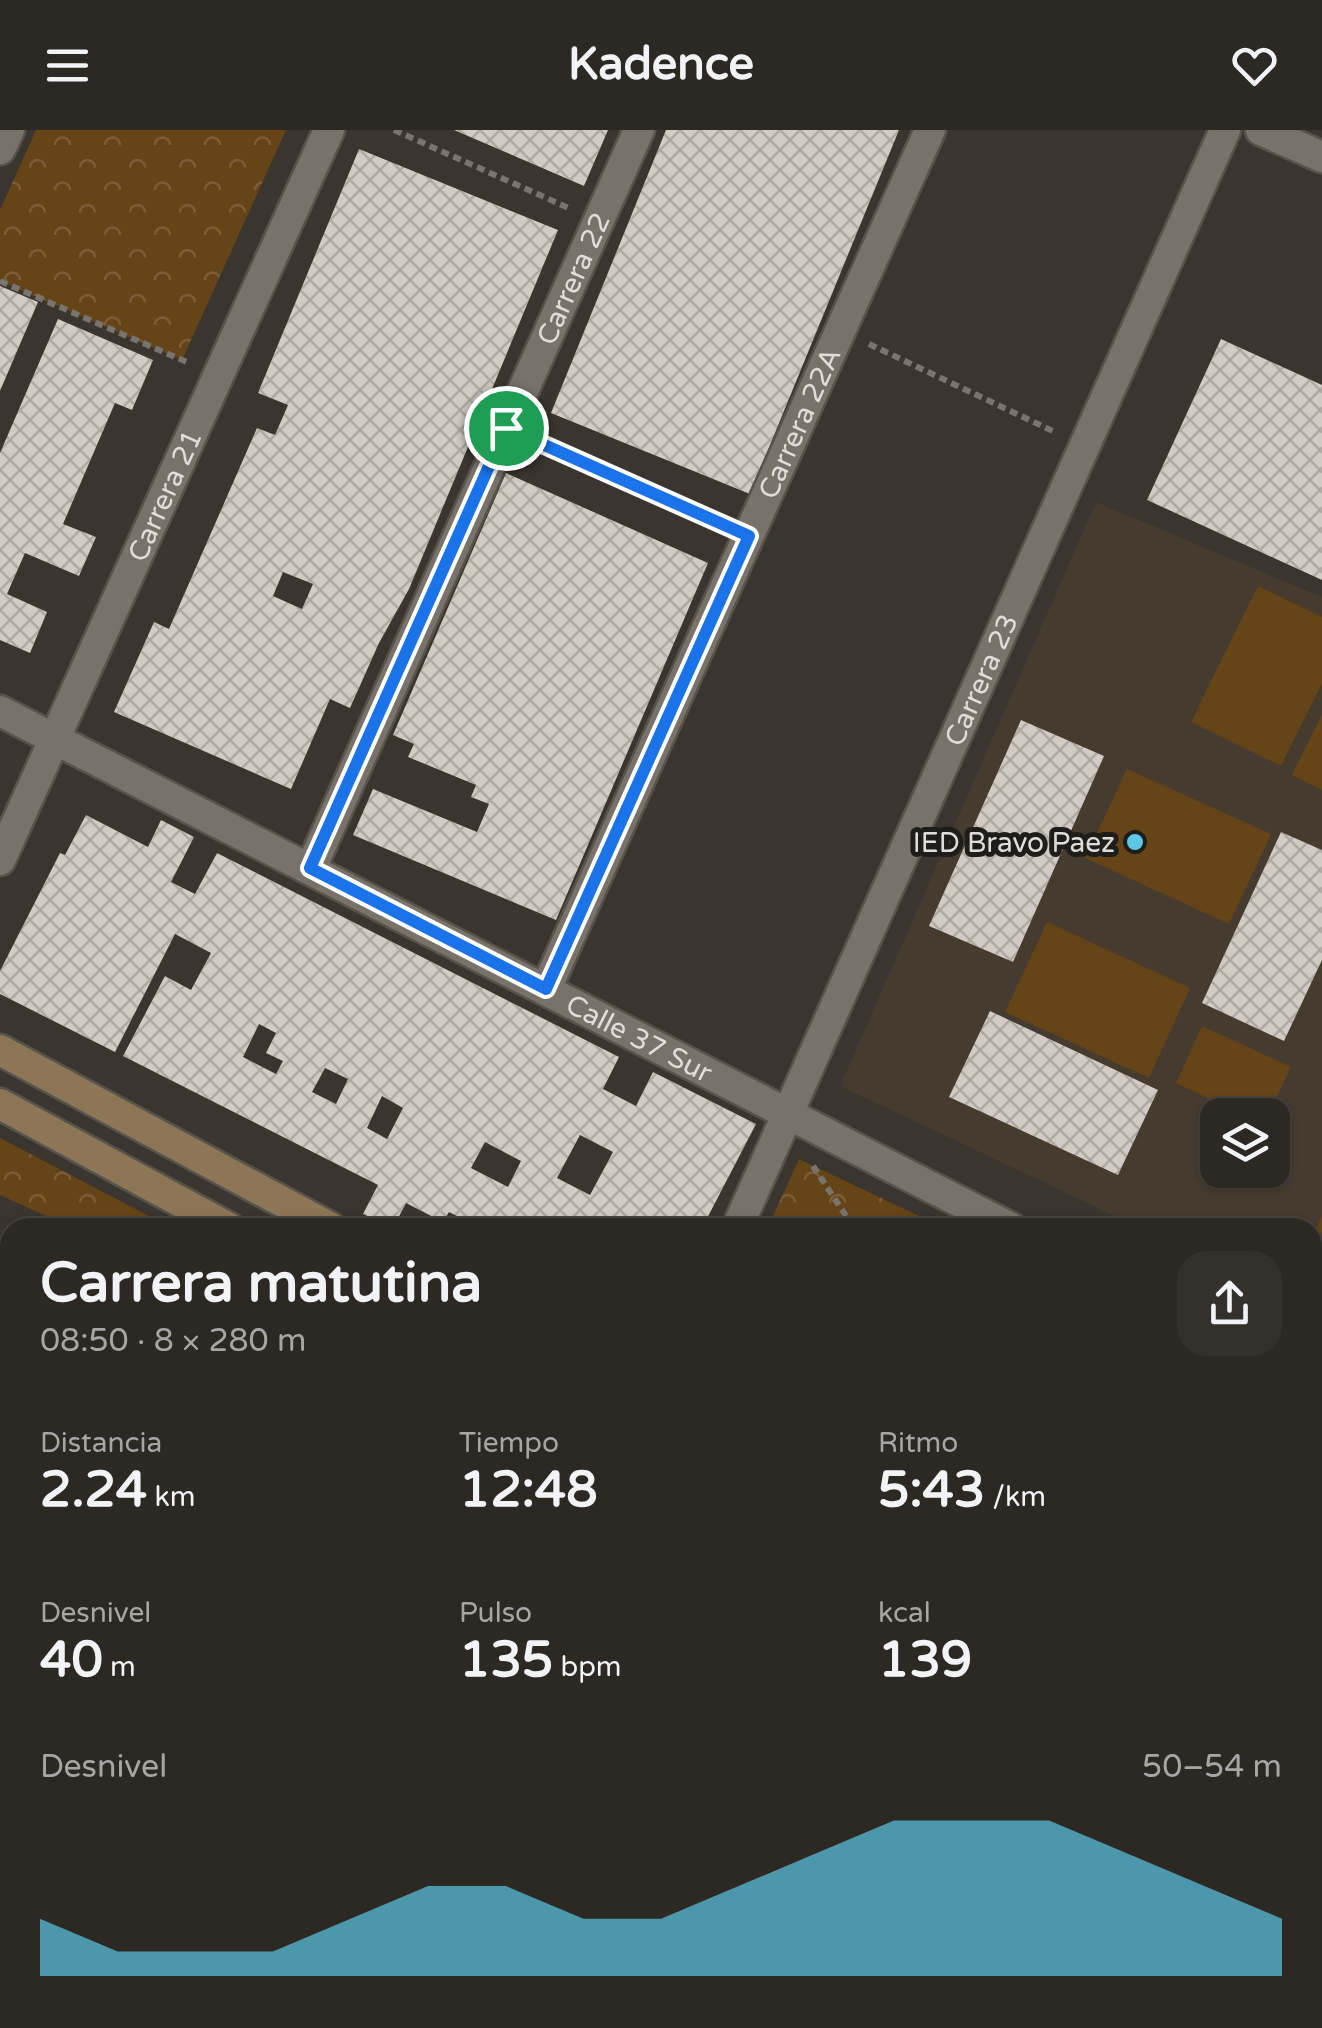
<!DOCTYPE html>
<html lang="es">
<meta charset="utf-8">
<style>
:root{--surface:#2c2822;--page:#34302a;--text:#f1f3f6;--muted:#a6a6a5;--line:#484440;--accent:#5cc7e7}
body{margin:0;font-family:"Varela Round",sans-serif;background:var(--page);color:var(--text);height:100vh;display:flex;flex-direction:column;font-size:38px;white-space:nowrap}
*{box-sizing:border-box;margin:0}
p{font-size:32px;color:var(--muted)}
.icon{flex:none;width:55px;height:55px;fill:none;stroke:currentColor;stroke-width:2;stroke-linecap:round;stroke-linejoin:round}
.map{position:relative;flex:1;overflow:hidden}
.panel{position:absolute;left:0px;top:1088px;width:1322px;height:812px;display:flex;flex-direction:column;background:var(--surface);border-radius:30px 30px 0 0;box-shadow:0 2px 8px #0004,0 0 0 2px var(--line)}
.panel>*{flex:none}
.controls{position:absolute;left:1200px;top:968px;display:grid;gap:20px}
.controls a{display:grid;place-items:center;width:90px;height:90px;border-radius:20px;background:var(--surface);box-shadow:0 2px 8px #0004,0 0 0 2px var(--line);font-size:50px}
.pin{position:absolute;display:grid;place-items:center;width:85px;height:85px;color:#fff;margin:-42px;border:5px solid #fff;border-radius:50%;box-shadow:0 2px 10px #0007}
.round{display:grid;place-items:center;flex:none;width:105px;height:105px;border-radius:30px;background:var(--page)}
.headline{display:flex;align-items:center;justify-content:space-between;height:170px;padding:0 40px}
h1{font-size:55px;font-weight:700;line-height:75px}
.figures{display:grid;grid-template-columns:repeat(3,1fr);gap:15px;height:170px;padding:10px 40px}
.figures div{display:grid;align-content:center}
.figures b{font-size:50px;font-weight:700}
.figures small{font-size:28px;font-weight:400}
.figures p{font-size:28px}
.chart{height:280px;padding:20px 40px}
.chart p{display:flex;justify-content:space-between}
.chart svg{width:100%;height:180px;margin-top:10px;fill:var(--accent);opacity:.7}
header{display:flex;justify-content:space-between;align-items:center;height:130px;padding:0 40px;background:var(--surface);font-size:45px;font-weight:700}
.map>svg:first-child{display:block}
.built{fill:#453b2f;fill-rule:evenodd}
.green{fill:#654417}
.forest{fill:url(#forest-crowns)}
.building{fill:url(#building-cross-hatch);fill-rule:evenodd}
.lines{fill:none;stroke-linecap:round;stroke-linejoin:round}
.lane-casing{stroke:#56524c;stroke-width:22}
.street-casing{stroke:#56524c;stroke-width:35}
.secondary-casing{stroke:#56524c;stroke-width:35}
.path{stroke:#78746e;stroke-width:6;stroke-dasharray:8 5;stroke-linecap:butt}
.lane{stroke:#78726b;stroke-width:18}
.street{stroke:#78726b;stroke-width:30}
.secondary{stroke:#8d7655;stroke-width:30}
.route-casing{stroke:#fff;stroke-width:20}
.route{stroke:#1a73e8;stroke-width:12}
.poi-dot{fill:#5cc7e7;stroke:#1f1d1a;stroke-width:4}
.labels{text-anchor:middle;stroke-width:10;stroke-linejoin:round;paint-order:stroke}
.street-label{font-size:28px;fill:#e0dcd8;stroke:#1f1d1a}
.poi-label{font-size:28px;fill:#e0dcd8;stroke:#1f1d1a;text-anchor:end}
</style>
<header><svg class="icon" aria-label="menu" viewBox="0 0 24 24"><path d="M4 6h16M4 12h16M4 18h16"/></svg>Kadence<svg class="icon" aria-label="heart" viewBox="0 0 24 24"><path d="M12 20l-8-8c-3-5 5-10 8-4 3-6 11-1 8 4z"/></svg></header>
<div class="map">
<svg width="1322" height="1898" viewBox="0 0 1322 1898">
<defs>
<pattern id="forest-crowns" width="20" height="18" patternUnits="userSpaceOnUse" patternTransform="scale(2.5)"><rect width="20" height="18" fill="#654417"/><path d="M2 6a3 3 0 1 1 6 0M12 15a3 3 0 1 1 6 0" fill="none" stroke="#7b5e38"/></pattern>
<pattern id="building-cross-hatch" width="8" height="8" patternUnits="userSpaceOnUse" patternTransform="scale(2.5)"><rect width="8" height="8" fill="#d2cbc3"/><path d="M0 0l8 8M0 8l8-8" fill="none" stroke="#aea9a2"/></pattern>
</defs>
<rect width="100%" height="100%" fill="#3a352e"/>
<g class="built">
<path d="M1096,372L1322,467V1184L1313,1180L1312,1098L1138,1097L840,956ZM1218,985H1272V1040H1218Z"/>
<polygon points="0,1490 10,1495 10,1872 0,1868"/>
</g>
<g class="green">
<polygon points="1258,456 1322,487 1322,554 1281,636 1191,592"/>
<polygon points="1322,585 1322,660 1292,645"/>
<polygon points="1127,639 1271,704 1229,794 1085,728"/>
<polygon points="1047,792 1190,858 1149,948 1005,882"/>
<polygon points="1202,896 1291,937 1268,985 1243,985 1176,953"/>
<polygon points="1322,1086 1322,1157 1313,1152 1313,1106"/>
<polygon points="4,1713 10,1715 10,1798 0,1794 0,1723"/>
</g>
<g class="forest">
<polygon points="36,0 286,0 182,230 0,151 0,80"/>
<polygon points="0,1008 170,1097 70,1097 0,1065"/>
<polygon points="799,1029 942,1097 768,1097"/>
<polygon points="1313,1718 1322,1723 1322,1849 1313,1845"/>
<polygon points="480,1890 692,1890 688,1898 499,1898"/>
<polygon points="877,1890 980,1890 977,1898 874,1898"/>
</g>
<g class="building">
<polygon points="454,0 608,0 584,56"/>
<polygon points="666,0 899,0 750,364 551,283"/>
<path d="M359,19L558,100L409,459L379,513L350,578L330,569L291,659L114,582L154,492L169,499L257,298L275,305L288,275L258,263ZM283,442L313,454L302,479L273,466Z"/>
<polygon points="0,156 38,172 0,261"/>
<polygon points="58,189 153,230 132,280 115,273 63,394 96,407 79,446 25,423 7,464 47,482 30,523 0,510 0,323"/>
<polygon points="1221,209 1322,255 1322,450 1147,370"/>
<polygon points="506,343 708,433 556,790 353,705 373,659 477,702 489,674 471,667 476,655 408,627 414,614 393,605"/>
<polygon points="1021,590 1104,626 1013,832 929,796"/>
<path d="M86,685L148,717L161,690L194,707L171,752L195,764L217,723L619,927L603,959L636,976L653,942L756,994L702,1098H480L449,1082L443,1092L406,1073L393,1098L363,1084L378,1055L123,926L165,846L191,860L211,823L175,804L115,922L0,864V841L60,723L65,725ZM259,894L276,903L266,923L283,931L276,944L243,927ZM325,938L348,949L336,974L312,962ZM382,966L403,978L387,1009L367,998ZM580,1005L613,1022L590,1065L557,1048ZM485,1012L521,1031L508,1057L471,1038Z"/>
<polygon points="1281,702 1322,720 1322,830 1284,911 1202,873"/>
<polygon points="990,881 1158,960 1118,1045 949,967"/>
<polygon points="0,1123 10,1127 10,1394 0,1418"/>
<polygon points="1312,1270 1322,1274 1322,1320 1312,1316"/>
<polygon points="1312,1328 1322,1333 1322,1351 1319,1358 1312,1355"/>
<polygon points="1312,1362 1322,1367 1322,1375 1312,1395"/>
<polygon points="1322,1403 1322,1573 1312,1568 1312,1413 1316,1415"/>
<polygon points="10,1612 10,1650 0,1646 0,1636"/>
<polygon points="0,1698 10,1702 0,1726"/>
<polygon points="0,1795 10,1799 10,1872 0,1868"/>
<polygon points="1312,1852 1322,1856 1322,1898 1191,1898 1194,1890 1312,1890"/>
<polygon points="54,1890 167,1890 164,1898 73,1898"/>
<polygon points="258,1890 458,1890 477,1898 255,1898"/>
<polygon points="701,1890 724,1890 743,1898 697,1898"/>
<polygon points="817,1890 854,1890 851,1898 836,1898"/>
<polygon points="996,1890 1157,1890 1154,1898 993,1898"/>
</g>
<g class="lines">
<g class="lane-casing">
<polyline id="lane" points="0,1503 10,1508"/>
</g>
<g class="street-casing">
<g id="street">
<polyline points="1261,0 1322,27"/>
<polyline points="0,19 9,0"/>
<path id="s1" d="M0,581L1011,1098"/>
<path id="s2" d="M0,730L329,0"/>
<path id="s3" d="M311,738L639,0"/>
<path id="s4" d="M546,859L930,0"/>
<path id="s5" d="M737,1098L1225,0"/>
<polyline points="1312,1246 1322,1250"/>
<polyline points="2,1463 10,1444"/>
<polyline points="218,1898 221,1890"/>
</g>
</g>
<g class="secondary-casing">
<g id="secondary">
<polyline points="0,920 331,1098"/>
<polyline points="0,974 229,1098"/>
<polyline points="1312,1629 1322,1634"/>
<polyline points="1312,1683 1322,1689"/>
</g>
</g>
<g class="path">
<polyline points="394,0 571,79"/>
<polyline points="0,151 189,233"/>
<polyline points="869,214 1057,303"/>
<polyline points="535,311 720,393"/>
<polyline points="813,1036 854,1098"/>
<polyline points="1312,1845 1322,1849"/>
<polyline points="0,1882 10,1886"/>
<polyline points="20,1890 39,1898"/>
<polyline points="480,1890 499,1898"/>
<polyline points="777,1890 796,1898"/>
<polyline points="688,1898 692,1890"/>
<polyline points="937,1898 941,1890"/>
<polyline points="1181,1898 1184,1890"/>
</g>
<use href="#lane" class="lane"/>
<use href="#street" class="street"/>
<use href="#secondary" class="secondary"/>
</g>
<g class="lines">
<g class="route-casing">
<polygon id="route" points="506,298 749,406 546,859 310,738"/>
</g>
<use href="#route" class="route"/>
</g>
<circle class="poi-dot" cx="1135" cy="712" r="10"/>
<g class="labels">
<g class="street-label">
<text dy="10" stroke="none"><textPath href="#s3" startOffset="645">Carrera 22</textPath></text>
<text dy="10" stroke="none"><textPath href="#s4" startOffset="620">Carrera 22A</textPath></text>
<text dy="10" stroke="none"><textPath href="#s2" startOffset="400">Carrera 21</textPath></text>
<text dy="10" stroke="none"><textPath href="#s5" startOffset="600">Carrera 23</textPath></text>
<text dy="10" stroke="none"><textPath href="#s1" startOffset="718">Calle 37 Sur</textPath></text>
</g>
<g class="poi-label">
<text x="1115" y="722">IED Bravo Paez</text>
</g>
</g>
</svg>
<div class="controls">
<a><svg class="icon" aria-label="layers" viewBox="0 0 24 24"><path d="M12 4l9 5-9 5-9-5zM3 14l9 5 9-5"/></svg></a>
</div>
<div class="pin" style="left:506px;top:298px;background:#1e9e55"><svg class="icon" aria-label="arrive" viewBox="0 0 24 24"><path d="M6 21V4h12l-3 4 3 4H6"/></svg></div>
<section class="panel">
<div class="headline"><div><h1>Carrera matutina</h1><p>08:50 · 8 × 280 m</p></div><a class="round"><svg class="icon" aria-label="share" viewBox="0 0 24 24"><path d="M12 15V3M7 8l5-5 5 5M5 13v7h14v-7"/></svg></a></div>
<div class="figures">
<div><p>Distancia</p><b>2.24<small> km</small></b></div>
<div><p>Tiempo</p><b>12:48</b></div>
<div><p>Ritmo</p><b>5:43<small> /km</small></b></div>
</div>
<div class="figures">
<div><p>Desnivel</p><b>40<small> m</small></b></div>
<div><p>Pulso</p><b>135<small> bpm</small></b></div>
<div><p>kcal</p><b>139</b></div>
</div>
<div class="chart"><p><span>Desnivel</span>50–54 m</p>
<svg viewBox="0 0 160 44" preserveAspectRatio="none"><path d="M0 44V30L10 38L20 38L30 38L40 30L50 22L60 22L70 30L80 30L90 22L100 14L110 6L120 6L130 6L140 14L150 22L160 30V44z"/></svg>
</div>
</section>
</div>
